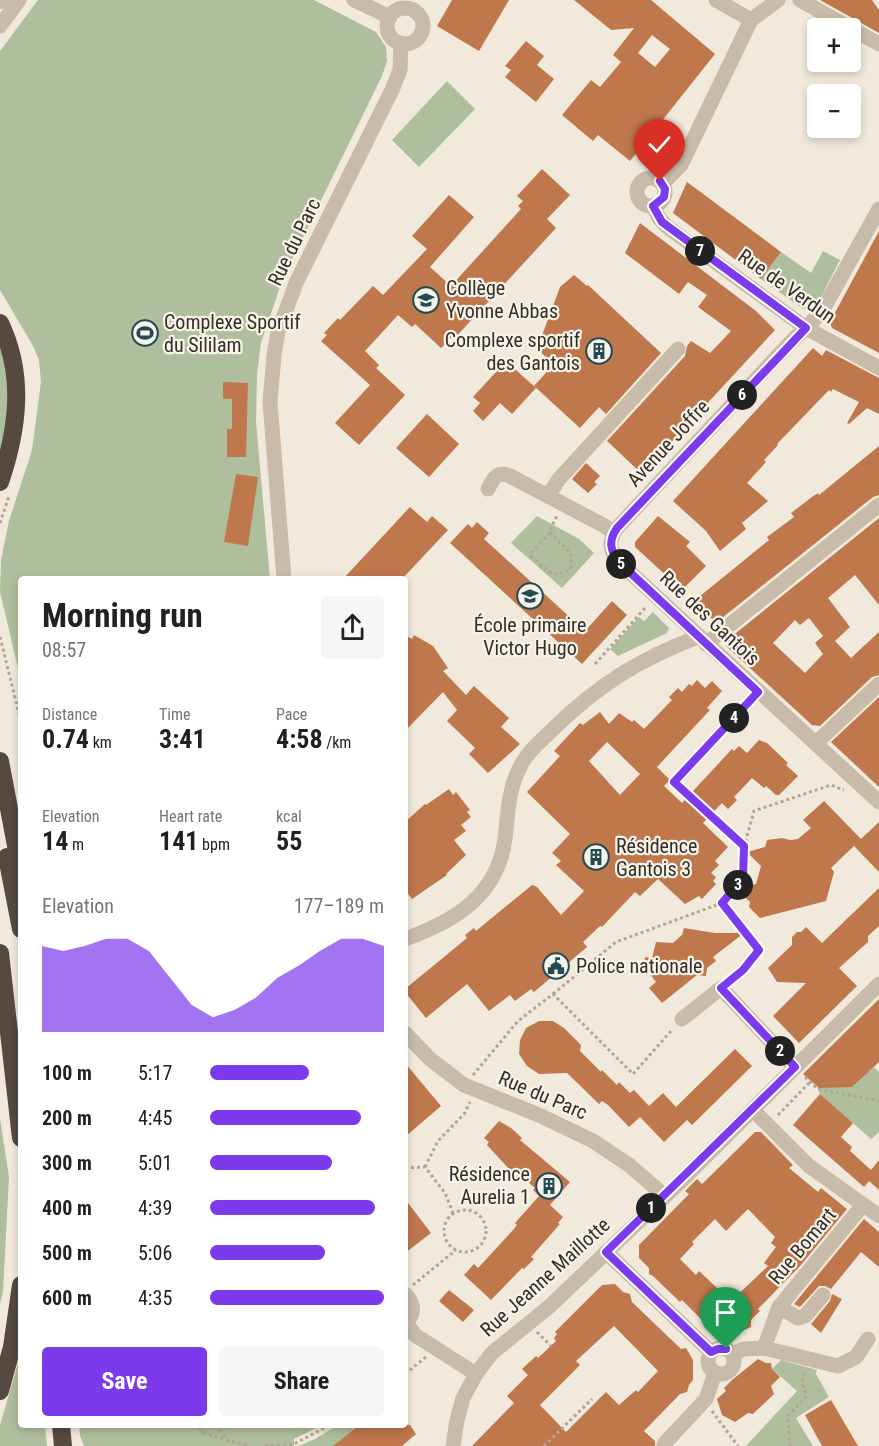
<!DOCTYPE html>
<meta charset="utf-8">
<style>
:root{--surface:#fff;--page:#f6f6f6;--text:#202124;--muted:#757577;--accent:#7c3aed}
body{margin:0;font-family:"Roboto Condensed",sans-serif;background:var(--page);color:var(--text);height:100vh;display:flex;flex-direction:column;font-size:22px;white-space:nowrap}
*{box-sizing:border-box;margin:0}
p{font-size:20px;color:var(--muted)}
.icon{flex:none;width:33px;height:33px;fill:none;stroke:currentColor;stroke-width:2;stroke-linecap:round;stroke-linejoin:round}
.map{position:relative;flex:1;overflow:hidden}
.panel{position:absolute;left:18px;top:576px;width:390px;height:852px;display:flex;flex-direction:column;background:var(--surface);border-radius:6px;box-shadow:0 3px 9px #0003}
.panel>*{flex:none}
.tools{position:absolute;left:807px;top:18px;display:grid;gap:12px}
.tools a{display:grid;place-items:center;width:54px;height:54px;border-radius:6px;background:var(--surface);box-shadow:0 3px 9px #0003;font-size:30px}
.pin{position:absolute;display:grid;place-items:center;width:51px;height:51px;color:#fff;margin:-62px -26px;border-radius:50% 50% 50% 0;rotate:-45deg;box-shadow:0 0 6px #0007}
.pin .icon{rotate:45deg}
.km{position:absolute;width:30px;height:30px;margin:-15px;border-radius:50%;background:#222;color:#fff;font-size:16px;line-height:30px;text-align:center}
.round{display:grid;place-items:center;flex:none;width:63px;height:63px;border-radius:6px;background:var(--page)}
.head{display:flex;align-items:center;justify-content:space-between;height:102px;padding:0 24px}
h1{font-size:33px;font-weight:700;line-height:45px}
.figures{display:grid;grid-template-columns:repeat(3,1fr);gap:9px;height:102px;padding:6px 24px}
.figures div{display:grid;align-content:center}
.figures b{font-size:26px;font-weight:700}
.figures small{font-size:16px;font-weight:400}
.figures p{font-size:16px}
.chart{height:168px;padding:12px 24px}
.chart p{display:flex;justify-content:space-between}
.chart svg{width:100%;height:108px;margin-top:6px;fill:var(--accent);opacity:.7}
.button{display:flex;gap:12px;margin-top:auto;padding:12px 24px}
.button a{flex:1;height:69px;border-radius:6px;background:var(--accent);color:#fff;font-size:24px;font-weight:700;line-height:69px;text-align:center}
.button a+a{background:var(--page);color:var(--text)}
ul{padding:0 24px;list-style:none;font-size:20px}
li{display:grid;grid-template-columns:96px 72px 1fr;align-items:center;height:45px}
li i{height:15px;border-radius:8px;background:var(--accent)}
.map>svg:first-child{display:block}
.green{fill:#afbf9d}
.building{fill:#bf774c;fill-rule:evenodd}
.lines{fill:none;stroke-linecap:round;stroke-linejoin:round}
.path{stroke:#b4a593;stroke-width:3;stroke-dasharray:3 3;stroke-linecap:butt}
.minor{stroke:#c8bba9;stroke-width:15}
.highway{stroke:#564a40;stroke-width:18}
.route-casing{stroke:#fff;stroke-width:12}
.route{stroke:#7c3aed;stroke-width:8}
.labels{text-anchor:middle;stroke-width:4.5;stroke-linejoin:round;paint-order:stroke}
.street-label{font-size:20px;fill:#352e28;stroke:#f8f3e8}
.poi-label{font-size:20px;fill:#352e28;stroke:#f8f3e8;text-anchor:start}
</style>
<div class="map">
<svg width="879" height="1446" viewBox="0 0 879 1446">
<rect width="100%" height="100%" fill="#f1eadc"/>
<g class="green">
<polygon points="38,0 314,0 376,32 386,47 387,61 382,76 283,278 261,343 257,374 256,422 270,579 21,579 21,681 0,592 1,560 9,521 32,450 41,382 39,360 33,346 0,290 0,51"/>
<polygon points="447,81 475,109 419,167 392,140"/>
<polygon points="823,251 840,260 818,303 803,309 761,279 781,252 811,273"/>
<path d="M0,344C14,386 8,421 0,464Z"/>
<polygon points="537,516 579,539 594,553 562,588 511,543"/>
<polygon points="653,612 669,628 667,633 618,656 610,649 639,617 644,621"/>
<polygon points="874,1067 879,1072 879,1132 871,1139 820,1094 817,1086 849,1087"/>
<polygon points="0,1118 9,1177 3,1292 0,1304"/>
<polygon points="21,1353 21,1425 45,1425 47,1446 0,1446 0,1425"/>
<polygon points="781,1360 817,1370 816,1374 829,1397 796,1418 813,1446 746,1446 797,1391 772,1369"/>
<polygon points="79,1425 322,1425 294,1439 294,1446 84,1446 80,1436"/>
<polygon points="338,1425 350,1425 354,1429 338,1442 337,1446 298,1446 315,1439"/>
</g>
<g class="building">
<polygon points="452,0 509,0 479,51 437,26"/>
<path d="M574,0H651L715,54L630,161L598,135L593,141L562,115L591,80L600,87L621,62L613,55L634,28L611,30ZM652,35L670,49L655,67L638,53Z"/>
<polygon points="820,0 872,0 879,10 879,33"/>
<polygon points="526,41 544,56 537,65 554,79 536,102 505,77 511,70 505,66"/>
<polygon points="542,169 570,195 547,219 556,228 454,339 452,337 441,348 415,324 412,327 398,315 365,351 379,365 376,368 405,395 359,445 335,423 370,385 321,341 327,335 324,333 338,318 340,320 373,286 383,295 427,249 412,236 449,195 474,217 430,267 451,286 521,209 518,206 523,201 517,196"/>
<polygon points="687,182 781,252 761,279 673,213"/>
<polygon points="640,223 756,311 775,330 642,474 607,441 685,356 687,346 691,341 710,353 731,331 698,307 707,295 688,282 679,294 625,253"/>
<polygon points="879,231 879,353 832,328 830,322"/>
<polygon points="574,275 587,286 588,285 661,353 606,414 599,407 580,428 534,386 554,364 537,349 560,287"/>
<polygon points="813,348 822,356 826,350 879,378 879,414 867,408 849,424 847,423 859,402 833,389 831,392 829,390 777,444 778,445 764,460 766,462 747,483 768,501 742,523 746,529 720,551 706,531 673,501"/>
<polygon points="506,361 536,388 512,414 500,403 483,421 473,411 480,403 473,397"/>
<polygon points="223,382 248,383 246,457 227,457 227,429 232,429 232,399 223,399"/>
<polygon points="427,414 459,444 429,477 396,448"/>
<polygon points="879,446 879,495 873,497 722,618 712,619 694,601 769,540 767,537 794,517 791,513 812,497 818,493 819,495"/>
<polygon points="586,463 600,476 594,482 597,484 588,493 572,479"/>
<polygon points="236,474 258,477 248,546 224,542"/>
<polygon points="410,507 427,522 432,516 448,530 402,579 343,579"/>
<polygon points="658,516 690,542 686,546 706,566 682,590 635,547 635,542"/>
<path d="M879,518V605L855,575L828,598L850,627L835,641L851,658L879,632V675L872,677L820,726L812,725L726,646V641ZM809,618L823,636L815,643L823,654L805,673L773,643L795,620L800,625Z"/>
<polygon points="477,522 489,533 484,539 585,631 612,601 627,615 582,664 450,543 468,524 472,528"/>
<polygon points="405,635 412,639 414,635 433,646 448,668 443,671 466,695 474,686 509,718 501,727 520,744 488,773 469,754 475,748 447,721 457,710 443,692 405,731"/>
<path d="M697,680L705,688L712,681L722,691L707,708L710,710L657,767L670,780L664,786L682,803L732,749L734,751L739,746L747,753L759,740L767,743L788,763L786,765L798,776L779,795H776L766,786L764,788L752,778L734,797L737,800L728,809L722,803L703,823L728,847L715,861L719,865L711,873L716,877L713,881L716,884L702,899L699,896L685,904L658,879L640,896L635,892L602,927L600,926L583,942L587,947L534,992L531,989L515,1001L510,995L489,1011L467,984L426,1018L405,992V989L467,938L465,935L474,928L476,931L532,885L537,887L561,915L584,891L556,865L561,861L552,853L570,834L527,792L560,756L554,751L580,723L583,725L600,712L609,724L619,713L632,722L634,720L644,729L672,700L669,697L678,688L682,692L689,684L692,686ZM607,742L640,774L620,795L589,761Z"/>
<polygon points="879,697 879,787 831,742"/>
<polygon points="449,789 453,795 456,792 470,810 467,812 471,817 461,825 466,831 454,840 466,855 446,874 447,875 412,899 405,890 405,822 425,804 426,805"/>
<polygon points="824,801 861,839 879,822 879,872 854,846 857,843 831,868 834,872 826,901 760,918 749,907 750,902 737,889 756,884 761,866 747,852 765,847 767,840 782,838 790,840 798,839 811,828 803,820"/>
<polygon points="879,888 879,926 868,936 868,942 839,968 857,986 799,1043 773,1016 806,983 777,982 768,968 792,945 792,937 797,932 801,932 806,927 822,943"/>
<polygon points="684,928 715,933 744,933 713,957 716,961 707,968 706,976 697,975 662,1003 649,988 656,982 644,966 645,957 652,958 656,942 673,943 682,935"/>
<polygon points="879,999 879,1062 852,1087 819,1088 803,1074"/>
<polygon points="539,1021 553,1021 564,1028 581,1045 580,1051 601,1072 602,1070 617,1085 619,1082 630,1093 634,1090 649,1106 663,1093 676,1107 735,1049 752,1066 692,1125 687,1120 664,1142 640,1117 629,1127 608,1105 602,1101 599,1104 567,1073 539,1074 527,1066 519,1054 520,1040 526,1028"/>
<polygon points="405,1063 441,1106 405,1137"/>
<polygon points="820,1094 853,1123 841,1137 852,1147 850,1151 871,1170 879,1160 879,1190 869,1181 864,1187 793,1125"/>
<polygon points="499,1121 511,1128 522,1138 520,1140 570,1182 550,1205 563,1217 558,1223 560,1224 531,1257 534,1259 524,1269 522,1268 491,1300 464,1275 474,1264 478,1268 513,1230 517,1225 515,1223 539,1196 533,1190 535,1188 513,1169 511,1171 487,1145 489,1142 484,1138"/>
<path d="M755,1132H761L793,1165L789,1168L818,1192L821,1188L847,1209L801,1265L758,1309L760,1311L751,1320V1327L735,1334L717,1335L682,1300L680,1302L653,1276L649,1274V1268L639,1258V1245L689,1194L685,1191L697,1179L702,1184ZM748,1209L775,1237L771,1243L776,1247L764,1263L768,1266L731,1301L699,1271L696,1275L680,1259L694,1244L692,1242L715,1219L726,1231Z"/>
<polygon points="405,1199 431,1233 405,1253"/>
<polygon points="864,1219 879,1232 879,1267 861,1252 831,1289 825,1286 819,1286 800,1307 794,1304"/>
<path d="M615,1284L623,1292L630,1294L632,1302L681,1349L686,1348L693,1360V1380L689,1385L687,1392L680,1394L644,1431L655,1441V1446H472L514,1403L507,1396L528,1375L522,1369L536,1356L538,1358L556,1341L554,1338L557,1334L555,1332L602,1285ZM614,1326L658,1371L638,1392L636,1390L619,1405L606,1392L566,1432L540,1405L580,1365L576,1361Z"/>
<polygon points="449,1290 474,1310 463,1322 439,1301"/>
<polygon points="832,1294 842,1299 821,1333 811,1324 830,1301"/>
<polygon points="758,1359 766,1363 771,1363 772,1369 780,1377 771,1386 774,1394 753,1414 748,1413 735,1422 722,1415 717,1399 726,1391 724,1388 732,1380"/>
<polygon points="831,1400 858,1446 822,1446 805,1415"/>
<polygon points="359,1425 410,1425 416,1434 402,1446 333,1446"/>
</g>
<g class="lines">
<g class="path">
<polyline points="0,523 9,496"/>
<path d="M550,532L571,554V567L565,573L552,574L531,556L532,551L549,534C551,527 554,522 557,516"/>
<polyline points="0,637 21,722"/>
<polyline points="595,664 646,607"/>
<polyline points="744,847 674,782 749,702"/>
<polyline points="722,903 759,950 743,970 732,979"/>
<polyline points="553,994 616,942 722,903 743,879 744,847 754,811 831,785 844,790"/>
<polyline points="473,1075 518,1021 553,994 633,1074 673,1029"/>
<polyline points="805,1077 818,1089 879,1101"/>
<polyline points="778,1115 810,1082"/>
<polyline points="425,1167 438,1141 464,1114 470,1102"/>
<polyline points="405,1168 425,1167 445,1193 453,1213"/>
<circle cx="465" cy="1231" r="21"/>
<polyline points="413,1285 456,1250"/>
<polyline points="537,1332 551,1346"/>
<polyline points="405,1374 426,1357"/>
<polyline points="712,1411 738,1446"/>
<polyline points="194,1425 206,1434 249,1446"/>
<polyline points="216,1425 227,1439"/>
<polyline points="265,1446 294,1444 330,1425"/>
<polyline points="544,1446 592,1399"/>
<polyline points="790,1446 788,1416 806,1397 802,1378 805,1371"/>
</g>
<g class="minor">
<polyline points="354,0 390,17"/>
<polyline points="716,0 751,20 778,0"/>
<polyline points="800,0 879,44"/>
<polyline points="0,2 2,0"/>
<circle cx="405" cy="26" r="18"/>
<polyline points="0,26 19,0"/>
<circle cx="651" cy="192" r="14"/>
<polyline points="663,183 681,165 751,20"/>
<polyline points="653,206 659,218 666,226 806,328 879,368"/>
<path d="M879,209L821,313L787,346L617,528C608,541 609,551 620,563L879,802"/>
<path d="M488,489C493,479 496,472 508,475L601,524L614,532"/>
<polyline points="548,496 559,479 678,349"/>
<polyline points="284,579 270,402 274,355 278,332 296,283 392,90 400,70 401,43"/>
<polyline points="706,644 879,505"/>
<polyline points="816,743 879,684"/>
<path d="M405,939C455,921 497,896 505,839C508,814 508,790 520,767C527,752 541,741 553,729C597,686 639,659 698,637"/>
<polyline points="682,1019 721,988 795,1067"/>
<polyline points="405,1033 430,1059 464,1085 539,1115 593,1141 629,1165 665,1196"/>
<polyline points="753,1110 809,1166 879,1216"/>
<polyline points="606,1252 711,1352"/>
<path d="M405,1294C415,1303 415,1315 405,1323"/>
<polyline points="779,1307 798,1318 805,1316 823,1295"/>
<polyline points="406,1323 415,1335 476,1374"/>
<polyline points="764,1348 779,1307 863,1205"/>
<circle cx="721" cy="1361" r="13"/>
<polyline points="732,1354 744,1349 764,1348 838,1366 856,1357 868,1339"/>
<polyline points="664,1444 706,1399 715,1373"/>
<polyline points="453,1446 457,1420 463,1398 476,1374 492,1353 550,1306 678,1184 879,984"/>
</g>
<g class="highway">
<path d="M0,323C25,375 18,429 0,482"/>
<polyline points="0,761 21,872"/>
<polyline points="7,857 21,929"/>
<polyline points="0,953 21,1138"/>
<polyline points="0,1391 12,1347 21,1285"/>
<polyline points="61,1425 63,1446"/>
</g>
</g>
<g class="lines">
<g class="route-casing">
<path id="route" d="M660,181L665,189L664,197L653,206L662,222L806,328L617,528C608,541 610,551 620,563L758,692L674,782L744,846L743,879L722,903L759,950L743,970L721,988L795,1067L606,1252L711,1352L718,1349H726"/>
</g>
<use href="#route" class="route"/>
</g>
<defs>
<g id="school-ring" transform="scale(1.35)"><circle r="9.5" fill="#f8f3e8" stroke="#204a54" stroke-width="1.5"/><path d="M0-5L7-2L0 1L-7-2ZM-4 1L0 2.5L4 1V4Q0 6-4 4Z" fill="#204a54"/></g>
<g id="stadium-ring" transform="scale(1.35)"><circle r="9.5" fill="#f8f3e8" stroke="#204a54" stroke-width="1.5"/><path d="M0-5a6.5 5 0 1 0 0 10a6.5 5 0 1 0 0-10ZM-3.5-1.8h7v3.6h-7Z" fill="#204a54"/></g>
<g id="building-ring" transform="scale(1.35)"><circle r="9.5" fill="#f8f3e8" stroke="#204a54" stroke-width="1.5"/><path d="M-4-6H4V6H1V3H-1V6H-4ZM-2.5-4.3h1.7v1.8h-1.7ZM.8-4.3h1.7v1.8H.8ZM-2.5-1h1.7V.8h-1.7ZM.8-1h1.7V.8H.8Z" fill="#204a54"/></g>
<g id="civic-ring" transform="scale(1.35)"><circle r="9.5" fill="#f8f3e8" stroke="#204a54" stroke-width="1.5"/><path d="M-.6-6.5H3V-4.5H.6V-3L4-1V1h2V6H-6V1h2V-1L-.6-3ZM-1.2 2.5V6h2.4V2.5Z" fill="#204a54"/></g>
</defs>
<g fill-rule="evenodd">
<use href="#school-ring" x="426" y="300"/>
<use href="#stadium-ring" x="145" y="333"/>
<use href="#building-ring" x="599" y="351"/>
<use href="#school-ring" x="530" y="596"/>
<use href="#building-ring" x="596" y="857"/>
<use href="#civic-ring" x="556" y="966"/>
<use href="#building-ring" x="549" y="1186"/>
</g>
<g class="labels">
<g class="street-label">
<text transform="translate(294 242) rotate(-64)" y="7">Rue du Parc</text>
<text transform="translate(787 286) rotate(35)" y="7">Rue de Verdun</text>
<text transform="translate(668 443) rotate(-47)" y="7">Avenue Joffre</text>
<text transform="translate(710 618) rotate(43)" y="7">Rue des Gantois</text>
<text transform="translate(543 1095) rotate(23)" y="7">Rue du Parc</text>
<text transform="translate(802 1246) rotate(-50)" y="7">Rue Bomart</text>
<text transform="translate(545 1277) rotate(-42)" y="7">Rue Jeanne Maillotte</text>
</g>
<g class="poi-label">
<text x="446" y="295">Collège<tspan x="446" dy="23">Yvonne Abbas</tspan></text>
<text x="164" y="329">Complexe Sportif<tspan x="164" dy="23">du Sililam</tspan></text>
<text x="580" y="347" text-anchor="end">Complexe sportif<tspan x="580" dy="23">des Gantois</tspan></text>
<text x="530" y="632" text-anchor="middle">École primaire<tspan x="530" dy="23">Victor Hugo</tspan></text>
<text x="616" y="853">Résidence<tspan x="616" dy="23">Gantois 3</tspan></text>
<text x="576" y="973">Police nationale</text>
<text x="530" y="1181" text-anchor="end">Résidence<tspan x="530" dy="23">Aurelia 1</tspan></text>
</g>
</g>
</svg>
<div class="tools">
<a>+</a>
<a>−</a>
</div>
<div class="pin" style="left:726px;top:1349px;background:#1e9e55"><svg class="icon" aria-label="arrive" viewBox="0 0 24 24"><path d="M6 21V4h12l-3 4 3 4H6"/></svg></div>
<div class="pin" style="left:660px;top:181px;background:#d93025"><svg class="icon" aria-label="check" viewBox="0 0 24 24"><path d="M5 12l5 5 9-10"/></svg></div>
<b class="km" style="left:651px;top:1208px">1</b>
<b class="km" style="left:780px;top:1051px">2</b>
<b class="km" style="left:738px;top:885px">3</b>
<b class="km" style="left:734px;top:718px">4</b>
<b class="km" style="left:621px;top:564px">5</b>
<b class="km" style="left:742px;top:395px">6</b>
<b class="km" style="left:700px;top:251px">7</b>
<section class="panel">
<div class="head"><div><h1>Morning run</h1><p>08:57</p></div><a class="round"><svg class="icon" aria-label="share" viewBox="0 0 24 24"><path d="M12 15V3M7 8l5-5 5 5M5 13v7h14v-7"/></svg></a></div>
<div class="figures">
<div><p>Distance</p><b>0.74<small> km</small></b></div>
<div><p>Time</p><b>3:41</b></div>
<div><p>Pace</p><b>4:58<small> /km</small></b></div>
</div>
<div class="figures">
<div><p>Elevation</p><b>14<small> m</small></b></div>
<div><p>Heart rate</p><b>141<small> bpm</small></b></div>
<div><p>kcal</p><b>55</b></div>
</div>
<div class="chart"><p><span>Elevation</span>177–189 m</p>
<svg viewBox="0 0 160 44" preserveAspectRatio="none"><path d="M0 44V9L10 11L20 9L30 6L40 6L50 11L60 22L70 33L80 38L90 35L100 30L110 22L120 17L130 11L140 6L150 6L160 9V44z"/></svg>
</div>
<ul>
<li><b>100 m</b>5:17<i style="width:57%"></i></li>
<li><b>200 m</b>4:45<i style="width:87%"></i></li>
<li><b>300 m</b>5:01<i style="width:70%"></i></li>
<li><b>400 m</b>4:39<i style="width:95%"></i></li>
<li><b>500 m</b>5:06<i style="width:66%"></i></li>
<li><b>600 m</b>4:35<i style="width:100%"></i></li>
</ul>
<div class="button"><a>Save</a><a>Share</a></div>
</section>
</div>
